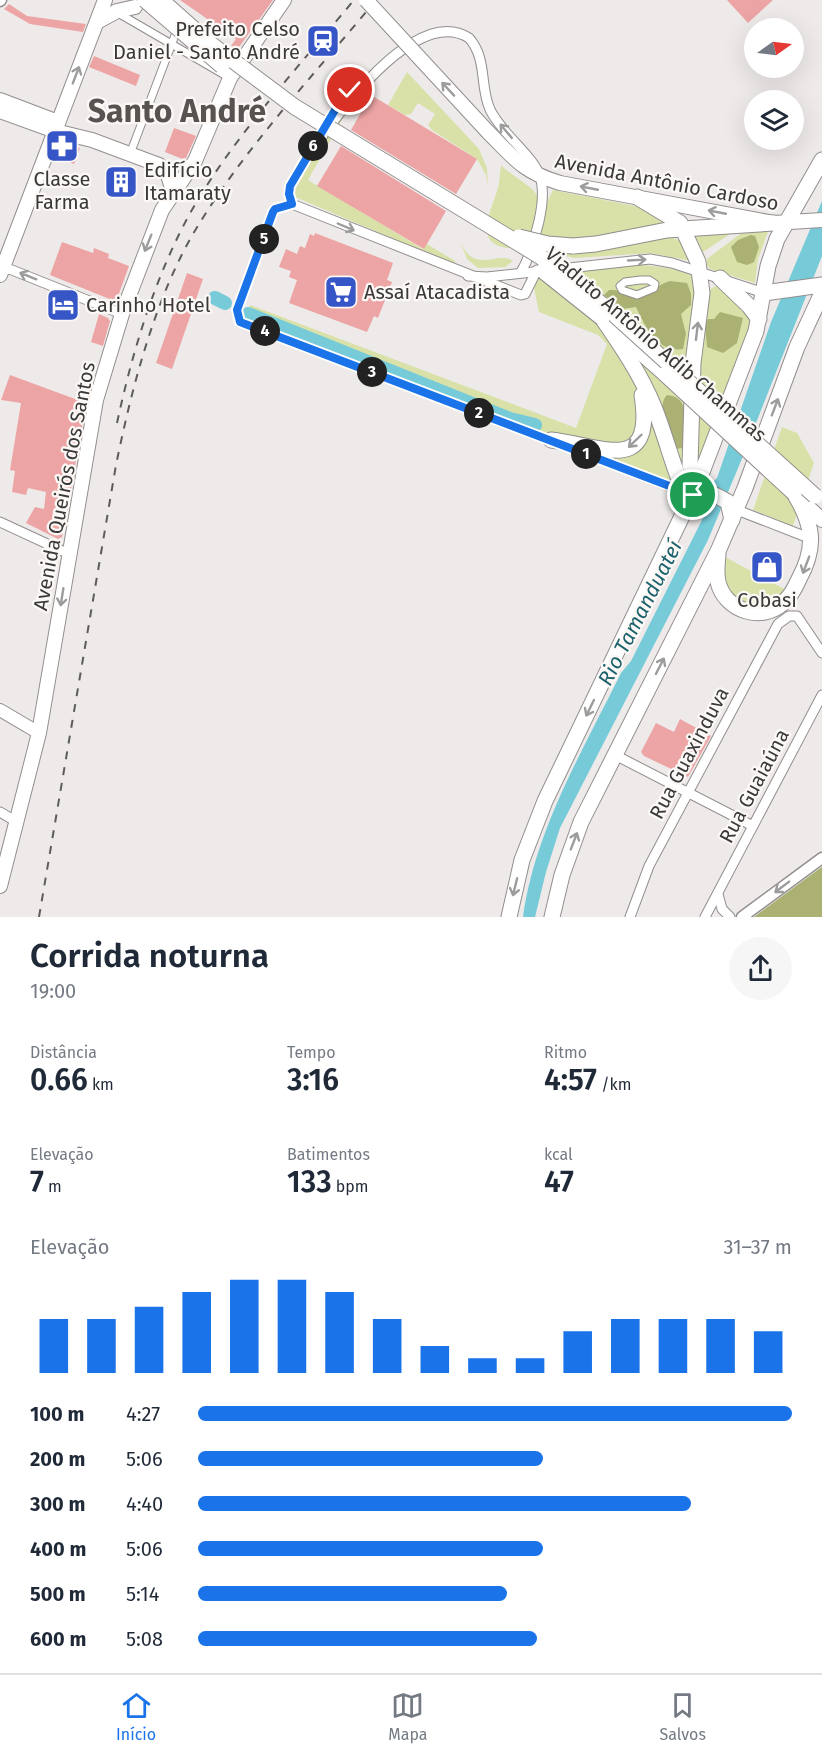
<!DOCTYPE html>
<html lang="pt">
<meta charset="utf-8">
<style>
:root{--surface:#fff;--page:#f6f6f7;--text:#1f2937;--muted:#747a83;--line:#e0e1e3;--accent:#1a73e8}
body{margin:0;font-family:"Fira Sans",sans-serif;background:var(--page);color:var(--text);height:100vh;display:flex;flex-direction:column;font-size:22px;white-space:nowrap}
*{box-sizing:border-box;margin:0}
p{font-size:20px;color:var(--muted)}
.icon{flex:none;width:33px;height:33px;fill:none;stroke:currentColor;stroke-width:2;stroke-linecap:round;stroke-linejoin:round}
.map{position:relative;height:917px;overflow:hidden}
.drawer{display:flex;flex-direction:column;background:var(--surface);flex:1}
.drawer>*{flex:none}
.needle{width:39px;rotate:76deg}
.fabs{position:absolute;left:744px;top:18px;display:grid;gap:12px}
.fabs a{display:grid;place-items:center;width:60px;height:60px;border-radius:50%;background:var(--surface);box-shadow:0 6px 24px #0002;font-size:30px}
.pin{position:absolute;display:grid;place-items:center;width:51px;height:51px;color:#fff;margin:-26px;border:3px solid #fff;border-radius:50%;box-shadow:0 2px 6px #0007}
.km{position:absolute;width:30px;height:30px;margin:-15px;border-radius:50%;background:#222;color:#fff;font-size:16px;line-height:30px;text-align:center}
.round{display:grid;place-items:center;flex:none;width:63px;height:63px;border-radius:32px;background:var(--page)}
.head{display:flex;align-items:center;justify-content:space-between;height:102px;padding:0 30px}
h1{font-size:33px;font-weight:600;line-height:45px}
.metrics{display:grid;grid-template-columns:repeat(3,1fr);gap:9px;height:102px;padding:6px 30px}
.metrics div{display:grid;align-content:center}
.metrics b{font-size:30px;font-weight:600}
.metrics small{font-size:16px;font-weight:400}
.metrics p{font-size:16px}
.chart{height:168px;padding:12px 30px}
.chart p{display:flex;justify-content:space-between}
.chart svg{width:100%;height:108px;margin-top:6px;stroke:var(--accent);stroke-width:6}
ul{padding:0 30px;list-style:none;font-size:20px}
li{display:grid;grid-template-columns:96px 72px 1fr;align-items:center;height:45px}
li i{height:15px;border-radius:8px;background:var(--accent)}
.dock{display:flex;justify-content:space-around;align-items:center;height:84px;border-top:2px solid var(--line);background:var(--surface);font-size:16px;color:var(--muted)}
.dock a{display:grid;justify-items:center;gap:3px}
.dock .on{color:var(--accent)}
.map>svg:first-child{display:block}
.green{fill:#d9e1a8}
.forest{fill:#aab173}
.water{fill:#77cbd9}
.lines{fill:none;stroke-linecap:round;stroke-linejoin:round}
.river{stroke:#77cbd9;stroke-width:14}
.building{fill:#eca5a4}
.pedestrian-casing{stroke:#928e8d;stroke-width:9}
.minor-casing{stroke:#928e8d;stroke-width:11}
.tertiary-casing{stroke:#928e8d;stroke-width:13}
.secondary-casing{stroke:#928e8d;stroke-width:14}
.primary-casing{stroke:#928e8d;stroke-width:16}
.trunk-casing{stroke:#928e8d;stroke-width:17}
.pedestrian{stroke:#fff;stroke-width:7}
.minor{stroke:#fff;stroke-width:9}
.tertiary{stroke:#fff;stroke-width:10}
.secondary{stroke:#fff;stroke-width:12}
.primary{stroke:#fff;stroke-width:14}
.trunk{stroke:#fff;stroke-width:15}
.rail{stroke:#5e5c5b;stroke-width:2;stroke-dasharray:8 8;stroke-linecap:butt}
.primary-bridge-casing{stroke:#928e8d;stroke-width:16;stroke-linecap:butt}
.trunk-bridge-casing{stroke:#928e8d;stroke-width:17;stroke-linecap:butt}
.primary-bridge{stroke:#fff;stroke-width:14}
.trunk-bridge{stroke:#fff;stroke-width:15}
.oneway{stroke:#9c9c9c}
.route-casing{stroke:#fff;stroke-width:12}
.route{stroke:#1a73e8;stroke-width:8}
.labels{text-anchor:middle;stroke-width:4.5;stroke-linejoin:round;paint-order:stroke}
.poi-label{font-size:20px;fill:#3a3938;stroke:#fcf8f6;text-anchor:start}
.street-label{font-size:20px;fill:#3a3938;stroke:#fcf8f6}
.water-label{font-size:21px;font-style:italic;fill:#1c626c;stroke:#fcf8f6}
.town-label{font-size:32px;font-weight:bold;fill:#565351;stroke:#fcf8f6}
</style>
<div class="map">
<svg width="822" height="917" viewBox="0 0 822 917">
<rect width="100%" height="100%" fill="#eeeae9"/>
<g class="green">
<polygon points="407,72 479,149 487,168 488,187 486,175 477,159 432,130 428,125 435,114 418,103 411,114 405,115 388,105"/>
<polygon points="353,100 308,180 423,249 427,244 455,261 455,265 295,197 295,189 342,109"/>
<path d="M501,165C511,176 532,185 538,197L529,249C518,248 500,250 492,242C478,228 497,199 499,183C500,177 500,170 501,165Z"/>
<path d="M553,190L640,207L672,221L652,240C679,236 680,236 691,261L651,253L575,258L539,251L537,248L548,200Z"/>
<polygon points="769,229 758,259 755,283 710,269 707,266 707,259 744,231"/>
<polygon points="733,232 703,252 694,233"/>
<path d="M461,243C463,246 465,252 469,255C482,267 502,252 513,261L505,267L478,268L467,259Z"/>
<path d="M642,265C658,267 684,268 696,279L684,404V475L660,446L671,482L592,452L611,456L633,437L622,444L572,440L526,427L250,320L247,315L250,305L576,428L607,344L598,335L539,312L534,288L539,276L559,272Z"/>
<path d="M716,286L750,315C752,341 711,429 699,458L697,460C696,402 701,347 709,290Z"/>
<polygon points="782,427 797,433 814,463 793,526 753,510"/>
<path d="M725,557L788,591C767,610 735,614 723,581C721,575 724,564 725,557Z"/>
</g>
<g class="forest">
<polygon points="751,235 755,236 759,247 754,262 747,265 737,262 731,247 738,240"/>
<path d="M670,281L687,283L691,294V305L681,314L686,334L683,349C657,353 645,326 636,307L622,309L604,295L609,290C623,289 623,295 633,296C647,297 656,285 670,281Z"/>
<polygon points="720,312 743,318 737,343 723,353 707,347 705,326 708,319 714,319"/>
<path d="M667,395C693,397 684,428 683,448L675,449C670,435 655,406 667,395Z"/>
<polygon points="822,867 822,917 754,917 819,869"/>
</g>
<path class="water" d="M822,201V256L741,461L708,540L560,828L546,872L535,917H523C535,830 583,750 621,673L631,661L703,518L709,486L717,478L771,322Z"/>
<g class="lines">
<g class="river">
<polyline points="215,298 225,303"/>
<polyline points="248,314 510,419 535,425"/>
</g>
</g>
<g class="building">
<polygon points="180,0 273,0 237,50 231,46 236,39"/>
<polygon points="727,0 773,0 748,23"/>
<polygon points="9,4 27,16 86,24 83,32 30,24 4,9"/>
<polygon points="94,56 140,75 136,86 89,67"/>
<polygon points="371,95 477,159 456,194 351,130"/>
<polygon points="174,128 196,136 185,160 165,152"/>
<polygon points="60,142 80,148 74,164 55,156"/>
<polygon points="341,146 446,211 424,249 317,186"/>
<polygon points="124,165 136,170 126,198 113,193"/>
<polygon points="315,233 393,263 387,280 392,282 378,318 374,316 367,332 289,303 297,280 289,277 291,271 279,267 286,249 297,254 300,246 305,248 310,234 314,236"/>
<polygon points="62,242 93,253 94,248 109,254 108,258 129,266 117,299 112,300 50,275"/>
<polygon points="187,273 203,279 172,369 156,363"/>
<polygon points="99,314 108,318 110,321 103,346 91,342"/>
<polygon points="10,375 86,403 67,512 53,510 52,520 64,526 62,537 58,539 26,523 35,507 44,509 46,492 28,488 26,495 12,492 15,471 10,470 21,403 1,400"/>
<polygon points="680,719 711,736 688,777 644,756 641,752 656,723 674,732"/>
</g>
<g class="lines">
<g class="pedestrian-casing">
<g id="pedestrian">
<polyline points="118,13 230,78"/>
<polyline points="130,154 177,30"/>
<polygon points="640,280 649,280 655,284 654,288 637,295 622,290 620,286 625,282"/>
</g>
</g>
<g class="minor-casing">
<g id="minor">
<polyline points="292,204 275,209 273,212 237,310 240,322 554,442"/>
<path d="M292,204L289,194L290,186C313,146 409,0 469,38C487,58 480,85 489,107C492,116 499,123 504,130C535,166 550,171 539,221C534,240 531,255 521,272"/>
<polyline points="292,204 521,295 525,294 537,270"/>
<polyline points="3,268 12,270 122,314"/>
<polyline points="468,276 487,277 650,259 672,263 764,293"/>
<polyline points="576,450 683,492"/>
<polyline points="737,510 804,536"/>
<polyline points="0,522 69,554"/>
<polyline points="615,755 753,826"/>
<polyline points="0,812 17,822"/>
<polyline points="718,894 722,909 730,917"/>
<polyline points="630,917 649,866 778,624 789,616 797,616 822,653"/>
<polyline points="705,917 822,695"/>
</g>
</g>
<g class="tertiary-casing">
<g id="tertiary">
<polyline points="0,1 1,0"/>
<polyline points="742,917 822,858"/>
</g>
</g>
<g class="secondary-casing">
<polyline id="secondary" points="0,710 39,733"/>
</g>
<g class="primary-casing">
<g id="primary">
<polyline points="97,22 117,11 135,7"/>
<polyline points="0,100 58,122"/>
<polyline points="0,111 55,131 92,140 159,165 167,172 173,191"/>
<path d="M488,132C514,158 523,172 560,183L774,223L822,220"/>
<polyline points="0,275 105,0"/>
<polyline points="807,506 822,520"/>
<polyline points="0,886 39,733 96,400 122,314 162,210 195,161 230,78 284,0"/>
</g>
</g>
<g class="trunk-casing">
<g id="trunk">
<path d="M637,197L680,223L698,262L702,293L693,363L690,465C697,493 707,489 728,502L732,520"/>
<polyline points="573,246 596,244 667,230 774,223"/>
<polyline points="720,278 749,306 759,319"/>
<polyline points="764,293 822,285"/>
<path d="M602,318C622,347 641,375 654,407C667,439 674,472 689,504"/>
<polyline points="622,336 665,374"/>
<path d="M551,440C600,445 655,477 642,395"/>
<path d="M718,555C717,564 716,573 718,582C725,611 762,623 784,602C791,596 795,588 799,579C817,546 813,524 794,493"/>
<polyline points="509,917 522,860 545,801 697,485 756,331 768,266 777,239 822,160"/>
<polyline points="552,917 562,875 581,822 719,549 745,488 797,347 822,293"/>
</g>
</g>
<use href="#pedestrian" class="pedestrian"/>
<use href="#minor" class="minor"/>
<use href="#tertiary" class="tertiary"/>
<use href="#secondary" class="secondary"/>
<use href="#primary" class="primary"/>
<use href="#trunk" class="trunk"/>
<g class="rail">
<path d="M117,423C132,353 154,280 188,217C229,142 299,66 354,0"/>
<path d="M39,917L116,465C132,387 155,297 196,229C246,146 315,74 376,0"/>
</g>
<g class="primary-bridge-casing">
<polyline id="primary-bridge" points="366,0 488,132"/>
</g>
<g class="trunk-bridge-casing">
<g id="trunk-bridge">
<polyline points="145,0 222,66"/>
<polyline points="161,0 212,45 295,107 541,257 609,310 815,496"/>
<polyline points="519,237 548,244 573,246"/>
<polyline points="543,271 602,318"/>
<polyline points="665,374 794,493"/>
</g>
</g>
<use href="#primary-bridge" class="primary-bridge"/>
<use href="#trunk-bridge" class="trunk-bridge"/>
</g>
<defs><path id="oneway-shaft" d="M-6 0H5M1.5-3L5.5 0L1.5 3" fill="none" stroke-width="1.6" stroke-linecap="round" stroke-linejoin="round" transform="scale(1.5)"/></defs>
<g class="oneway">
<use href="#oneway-shaft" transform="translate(76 75) rotate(-69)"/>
<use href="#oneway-shaft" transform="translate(448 89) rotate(-133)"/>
<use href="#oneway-shaft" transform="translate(506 131) rotate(-130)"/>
<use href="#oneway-shaft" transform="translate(589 188) rotate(-169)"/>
<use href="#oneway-shaft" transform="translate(717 212) rotate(-169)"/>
<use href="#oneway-shaft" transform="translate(346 227) rotate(23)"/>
<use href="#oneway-shaft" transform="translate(148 243) rotate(112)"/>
<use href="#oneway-shaft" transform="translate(637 260) rotate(-3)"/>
<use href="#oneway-shaft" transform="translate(28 276) rotate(-158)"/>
<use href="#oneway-shaft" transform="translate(697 331) rotate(-83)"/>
<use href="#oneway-shaft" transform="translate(775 407) rotate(-69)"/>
<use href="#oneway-shaft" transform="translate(635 441) rotate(136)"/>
<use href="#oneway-shaft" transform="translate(806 565) rotate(111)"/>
<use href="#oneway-shaft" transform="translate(62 597) rotate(99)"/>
<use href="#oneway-shaft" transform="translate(660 666) rotate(-63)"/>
<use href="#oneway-shaft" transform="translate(590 708) rotate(116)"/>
<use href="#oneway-shaft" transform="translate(574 841) rotate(-69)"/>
<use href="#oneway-shaft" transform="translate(515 887) rotate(104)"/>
<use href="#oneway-shaft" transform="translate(782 887) rotate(143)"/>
</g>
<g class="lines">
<g class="route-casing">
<polyline id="route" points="350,90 338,105 290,186 289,194 292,204 275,209 273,212 237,310 240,322 693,495"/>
</g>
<use href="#route" class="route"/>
</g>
<defs>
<g id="station-square" transform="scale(1.725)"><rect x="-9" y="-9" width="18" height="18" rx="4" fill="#3655c7" stroke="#fcf8f6"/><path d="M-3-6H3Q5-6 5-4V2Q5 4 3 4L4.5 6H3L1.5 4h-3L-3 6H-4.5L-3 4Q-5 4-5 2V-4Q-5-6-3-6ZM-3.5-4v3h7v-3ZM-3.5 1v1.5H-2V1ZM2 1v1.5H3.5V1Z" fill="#fff"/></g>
<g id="pharmacy-square" transform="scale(1.725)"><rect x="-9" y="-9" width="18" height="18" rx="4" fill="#3655c7" stroke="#fcf8f6"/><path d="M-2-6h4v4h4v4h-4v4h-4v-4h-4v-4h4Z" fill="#fff"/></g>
<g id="building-square" transform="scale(1.725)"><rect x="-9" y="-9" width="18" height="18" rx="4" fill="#3655c7" stroke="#fcf8f6"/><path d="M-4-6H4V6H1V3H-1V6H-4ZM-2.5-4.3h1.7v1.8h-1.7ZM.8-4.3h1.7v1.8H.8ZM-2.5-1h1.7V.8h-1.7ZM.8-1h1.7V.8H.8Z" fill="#fff"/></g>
<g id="supermarket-square" transform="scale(1.725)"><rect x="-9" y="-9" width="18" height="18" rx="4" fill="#3655c7" stroke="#fcf8f6"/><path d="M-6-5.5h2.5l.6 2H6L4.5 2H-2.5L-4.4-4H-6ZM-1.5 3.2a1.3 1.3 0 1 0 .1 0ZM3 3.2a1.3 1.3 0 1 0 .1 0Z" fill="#fff"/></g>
<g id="hotel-square" transform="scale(1.725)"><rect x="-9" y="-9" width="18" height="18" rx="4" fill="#3655c7" stroke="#fcf8f6"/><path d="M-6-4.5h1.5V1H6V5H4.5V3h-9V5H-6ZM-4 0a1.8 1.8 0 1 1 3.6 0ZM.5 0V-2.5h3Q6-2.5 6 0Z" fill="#fff"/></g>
<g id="shop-square" transform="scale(1.725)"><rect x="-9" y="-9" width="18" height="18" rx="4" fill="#3655c7" stroke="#fcf8f6"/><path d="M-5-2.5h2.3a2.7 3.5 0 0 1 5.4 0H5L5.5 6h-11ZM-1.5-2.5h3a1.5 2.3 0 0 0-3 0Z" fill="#fff"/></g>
</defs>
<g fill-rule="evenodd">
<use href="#station-square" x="323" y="41"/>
<use href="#pharmacy-square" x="62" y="146"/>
<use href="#building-square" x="121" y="182"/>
<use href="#supermarket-square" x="341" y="292"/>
<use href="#hotel-square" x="63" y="305"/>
<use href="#shop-square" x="767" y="567"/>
</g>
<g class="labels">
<g class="poi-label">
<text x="300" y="36" text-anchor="end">Prefeito Celso<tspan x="300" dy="23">Daniel - Santo André</tspan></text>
<text x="144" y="177">Edifício<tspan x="144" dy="23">Itamaraty</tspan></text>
<text x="62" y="186" text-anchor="middle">Classe<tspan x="62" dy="23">Farma</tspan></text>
<text x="364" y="299">Assaí Atacadista</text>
<text x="86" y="312">Carinho Hotel</text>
<text x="767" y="607" text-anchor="middle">Cobasi</text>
</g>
<g class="street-label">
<text transform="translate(667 182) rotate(11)" y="7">Avenida Antônio Cardoso</text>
<text transform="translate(656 344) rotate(41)" y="7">Viaduto Antônio Adib Chammas</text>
<text transform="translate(64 486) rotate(-79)" y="7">Avenida Queirós dos Santos</text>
<text transform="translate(689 753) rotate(-62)" y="7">Rua Guaxinduva</text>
<text transform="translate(754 786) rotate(-62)" y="7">Rua Guaiaúna</text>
</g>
<g class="water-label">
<text transform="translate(640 613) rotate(-63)" y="7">Rio Tamanduateí</text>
</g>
<g class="town-label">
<text x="177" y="122">Santo André</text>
</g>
</g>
</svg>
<div class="fabs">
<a><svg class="needle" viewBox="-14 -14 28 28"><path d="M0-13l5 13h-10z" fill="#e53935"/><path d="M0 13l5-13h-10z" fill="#747a83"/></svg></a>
<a><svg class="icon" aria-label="layers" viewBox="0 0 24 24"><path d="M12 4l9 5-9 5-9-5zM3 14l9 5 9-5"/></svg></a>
</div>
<div class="pin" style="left:693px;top:495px;background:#1e9e55"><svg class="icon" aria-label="arrive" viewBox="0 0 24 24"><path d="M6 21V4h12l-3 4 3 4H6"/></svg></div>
<div class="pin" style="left:350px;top:90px;background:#d93025"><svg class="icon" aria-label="check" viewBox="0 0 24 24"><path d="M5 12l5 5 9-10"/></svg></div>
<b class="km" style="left:586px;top:454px">1</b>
<b class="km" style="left:479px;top:413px">2</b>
<b class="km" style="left:372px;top:372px">3</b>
<b class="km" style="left:265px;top:331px">4</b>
<b class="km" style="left:264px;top:239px">5</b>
<b class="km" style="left:313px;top:146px">6</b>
</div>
<section class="drawer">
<div class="head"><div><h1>Corrida noturna</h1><p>19:00</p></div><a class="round"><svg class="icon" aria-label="share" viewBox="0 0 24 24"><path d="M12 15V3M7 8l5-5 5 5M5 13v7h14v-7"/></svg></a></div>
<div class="metrics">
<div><p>Distância</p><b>0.66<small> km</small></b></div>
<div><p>Tempo</p><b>3:16</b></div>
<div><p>Ritmo</p><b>4:57<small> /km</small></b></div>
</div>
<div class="metrics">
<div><p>Elevação</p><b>7<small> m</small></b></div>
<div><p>Batimentos</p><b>133<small> bpm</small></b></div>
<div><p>kcal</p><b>47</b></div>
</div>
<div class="chart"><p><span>Elevação</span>31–37 m</p>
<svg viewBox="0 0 160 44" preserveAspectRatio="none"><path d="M5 44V22M15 44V22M25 44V17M35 44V11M45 44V6M55 44V6M65 44V11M75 44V22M85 44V33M95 44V38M105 44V38M115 44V27M125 44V22M135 44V22M145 44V22M155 44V27"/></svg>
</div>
<ul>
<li><b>100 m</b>4:27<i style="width:100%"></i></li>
<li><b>200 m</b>5:06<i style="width:58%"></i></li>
<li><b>300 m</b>4:40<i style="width:83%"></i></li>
<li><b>400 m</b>5:06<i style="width:58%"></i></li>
<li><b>500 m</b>5:14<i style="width:52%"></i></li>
<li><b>600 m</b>5:08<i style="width:57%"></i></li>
</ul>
</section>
<nav class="dock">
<a class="on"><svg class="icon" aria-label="home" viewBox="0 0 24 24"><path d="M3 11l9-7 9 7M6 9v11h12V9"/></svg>Início</a>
<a><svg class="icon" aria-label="map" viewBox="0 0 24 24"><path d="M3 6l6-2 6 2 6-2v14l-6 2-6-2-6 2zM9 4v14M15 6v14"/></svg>Mapa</a>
<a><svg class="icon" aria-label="saved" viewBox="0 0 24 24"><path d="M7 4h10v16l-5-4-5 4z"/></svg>Salvos</a>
</nav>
